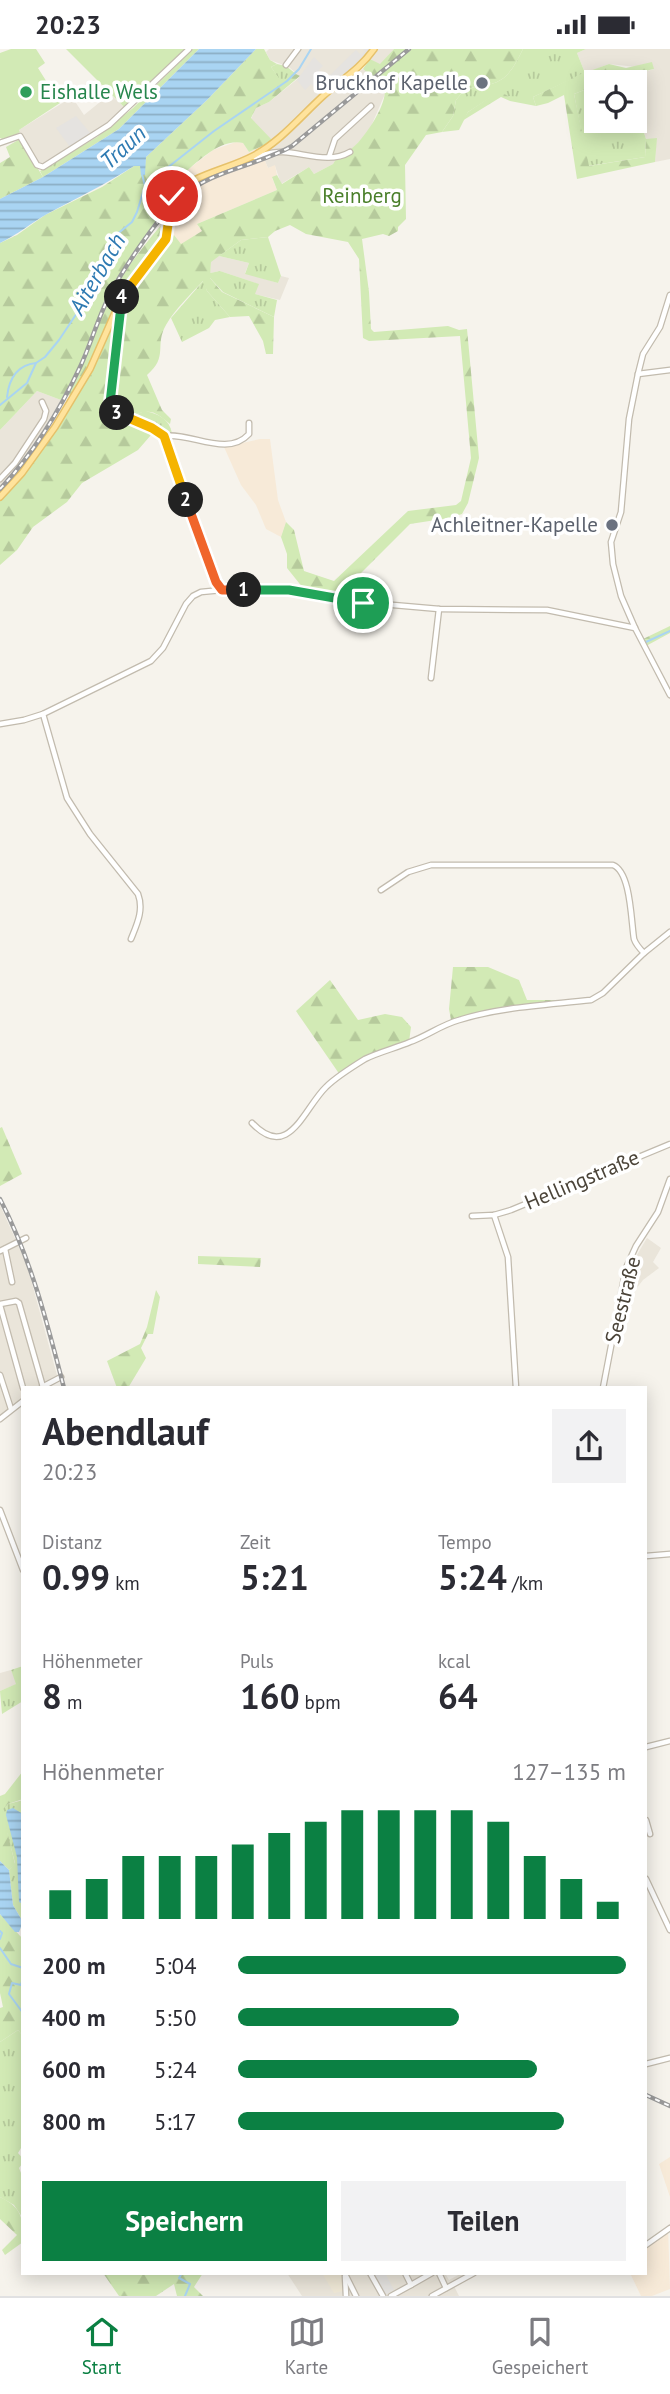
<!DOCTYPE html>
<html lang="de">
<meta charset="utf-8">
<style>
:root{--surface:#fff;--page:#f2f2f3;--text:#2b2b33;--muted:#7c7c81;--line:#e1e1e2;--accent:#0b8043}
body{margin:0;font-family:"PT Sans",sans-serif;background:var(--page);color:var(--text);height:100vh;display:flex;flex-direction:column;font-size:26px;white-space:nowrap}
*{box-sizing:border-box;margin:0}
p{font-size:23px;color:var(--muted)}
.icon{flex:none;width:38px;height:38px;fill:none;stroke:currentColor;stroke-width:2;stroke-linecap:round;stroke-linejoin:round}
.map{position:relative;flex:1;overflow:hidden}
.panel{position:absolute;left:21px;top:1337px;width:626px;height:889px;display:flex;flex-direction:column;background:var(--surface);border-radius:0px;box-shadow:0 4px 18px #0003}
.panel>*{flex:none}
.controls{position:absolute;left:584px;top:21px;display:grid;gap:14px}
.controls a{display:grid;place-items:center;width:63px;height:63px;border-radius:0px;background:var(--surface);box-shadow:0 4px 18px #0003;font-size:35px}
.pin{position:absolute;display:grid;place-items:center;width:60px;height:60px;color:#fff;margin:-30px;border:4px solid #fff;border-radius:50%;box-shadow:0 2px 7px #0007}
.km{position:absolute;width:35px;height:35px;margin:-18px;border-radius:50%;background:#222;color:#fff;font-size:19px;line-height:35px;text-align:center}
.round{display:grid;place-items:center;flex:none;width:74px;height:74px;border-radius:0px;background:var(--page)}
.summary{display:flex;align-items:center;justify-content:space-between;height:119px;padding:0 21px}
h1{font-size:38px;font-weight:700;line-height:52px}
.figures{display:grid;grid-template-columns:repeat(3,1fr);gap:10px;height:119px;padding:7px 21px}
.figures div{display:grid;align-content:center}
.figures b{font-size:35px;font-weight:700}
.figures small{font-size:19px;font-weight:400}
.figures p{font-size:19px}
.chart{height:196px;padding:14px 21px}
.chart p{display:flex;justify-content:space-between}
.chart svg{width:100%;height:126px;margin-top:7px;stroke:var(--accent);stroke-width:6}
.action{display:flex;gap:14px;margin-top:auto;padding:14px 21px}
.action a{flex:1;height:80px;border-radius:0px;background:var(--accent);color:#fff;font-size:28px;font-weight:700;line-height:80px;text-align:center}
.action a+a{background:var(--page);color:var(--text)}
ul{padding:0 21px;list-style:none;font-size:23px}
li{display:grid;grid-template-columns:112px 84px 1fr;align-items:center;height:52px}
li i{height:18px;border-radius:9px;background:var(--accent)}
.status{display:flex;justify-content:space-between;align-items:center;height:49px;padding:0 35px;background:var(--surface);direction:ltr}
.status svg{height:19px;fill:currentColor}
.tab-bar{display:flex;justify-content:space-around;align-items:center;height:98px;border-top:2px solid var(--line);background:var(--surface);font-size:19px;color:var(--muted)}
.tab-bar a{display:grid;justify-items:center;gap:4px}
.tab-bar .active{color:var(--accent)}
.map>svg:first-child{display:block}
.residential{fill:#eae5da}
.commercial{fill:#f7ead8}
.education{fill:#efe8d6}
.grass{fill:url(#grass-tufts)}
.forest{fill:url(#forest-firs)}
.park{fill:#d2eab5}
.parking{fill:#e5e3e0}
.water{fill:url(#water-rules)}
.lines{fill:none;stroke-linecap:round;stroke-linejoin:round}
.stream{stroke:#a9d4f2;stroke-width:2}
.minor-casing{stroke:#c2bbae;stroke-width:7}
.major-casing{stroke:#e6c16a;stroke-width:8}
.minor{stroke:#fff;stroke-width:4.5}
.major{stroke:#ffe39c;stroke-width:5}
.rail-casing{stroke:#9a9a9a;stroke-width:4.5}
.rail{stroke:#fff;stroke-width:2;stroke-dasharray:5;stroke-linecap:butt}
.split-1-casing{stroke:#fff;stroke-width:14}
.split-2-casing{stroke:#fff;stroke-width:14}
.split-3-casing{stroke:#fff;stroke-width:14}
.split-4-casing{stroke:#fff;stroke-width:14}
.split-5-casing{stroke:#fff;stroke-width:14}
.split-1{stroke:#22a559;stroke-width:9}
.split-2{stroke:#f0652b;stroke-width:9}
.split-3{stroke:#f5b400;stroke-width:9}
.split-4{stroke:#22a559;stroke-width:9}
.split-5{stroke:#f5b400;stroke-width:9}
.worship-dot{fill:#6b7280;stroke:#fff;stroke-width:2.5}
.leisure-dot{fill:#2e9e5b;stroke:#fff;stroke-width:2.5}
.labels{text-anchor:middle;stroke-width:7;stroke-linejoin:round;paint-order:stroke}
.worship-label{font-size:21px;fill:#5b616d;stroke:#fff;text-anchor:end}
.leisure-label{font-size:21px;fill:#27864d;stroke:#fff;text-anchor:start}
.park-label{font-size:21px;fill:#4a7f2a;stroke:#fff}
.street-label{font-size:21px;fill:#4b4439;stroke:#fff}
.water-label{font-size:23px;font-style:italic;fill:#2e7ab2;stroke:#fff}
</style>
<div class="status"><b>20:23</b><svg viewBox="0 0 49 12"><path d="M0 12V9h3v3zM5 12V6h3v6zM10 12V3h3v9zM15 12V0h3v12zM26 1h20v11H26zM47 4h2v5h-2z"/></svg></div>
<div class="map">
<svg width="670" height="2247" viewBox="0 0 670 2247">
<defs>
<pattern id="grass-tufts" width="24" height="20" patternUnits="userSpaceOnUse" patternTransform="scale(1.75)"><rect width="24" height="20" fill="#d2eab5"/><path d="M3 7l-1-3M5 7V3M7 7l1-3M15 17l-1-3M17 17v-4M19 17l1-3" fill="none" stroke="#b6ca9c"/></pattern>
<pattern id="forest-firs" width="22" height="20" patternUnits="userSpaceOnUse" patternTransform="scale(1.75)"><rect width="22" height="20" fill="#d2eab5"/><path d="M5 1l3.5 6h-7zM16 11l3.5 6h-7z" fill="#b6ca9c"/></pattern>
<pattern id="water-rules" width="6" height="5" patternUnits="userSpaceOnUse" patternTransform="scale(1.75)"><rect width="6" height="5" fill="#a9d4f2"/><path d="M0 2.5h6" fill="none" stroke="#8caec5"/></pattern>
</defs>
<rect width="100%" height="100%" fill="#f6f3ec"/>
<g class="residential">
<polygon points="269,0 371,0 344,28 321,45 324,49 363,20 378,31 384,38 385,45 369,82 352,100 353,103 343,109 336,110 333,115 314,125 309,118 281,135 275,117 268,119 259,98 272,92 251,70 256,59 269,53 300,28 289,18 270,11 266,3"/>
<polygon points="377,0 394,0 380,16 370,10"/>
<polygon points="586,0 670,0 670,110 655,113 656,90 646,90 635,55 635,33 628,33 627,28 654,20 609,15 585,24 577,4"/>
<polygon points="110,45 125,59 106,76 45,115 38,113 19,81 72,48 84,66"/>
<polygon points="219,207 249,214 245,224 278,234 281,227 289,229 280,251 254,245 258,235 220,222 210,224 211,212"/>
<polygon points="37,342 61,351 31,401 0,438 0,381"/>
<polygon points="0,1156 27,1216 58,1330 44,1339 23,1339 23,1354 0,1372"/>
<polygon points="647,1189 661,1199 653,1213 659,1219 643,1231 629,1249 624,1247 628,1221"/>
<polygon points="11,1621 17,1635 0,1642 0,1624"/>
<polygon points="287,2224 445,2224 449,2231 462,2224 476,2226 454,2237 459,2247 302,2247"/>
</g>
<g class="commercial">
<polygon points="236,93 243,94 249,103 259,98 268,119 275,116 277,126 272,129 277,141 197,175 202,182 181,196 167,192 173,149 187,138 181,126 213,101"/>
<polygon points="260,390 270,390 278,451 286,473 281,488 266,480 256,456 241,436 224,398"/>
<polygon points="670,2108 670,2148 659,2115"/>
<polygon points="668,2177 670,2240 652,2247 641,2247 630,2224 646,2224 646,2194 655,2191"/>
</g>
<polygon class="education" points="322,2224 344,2224 344,2242 334,2244"/>
<g class="grass">
<polygon points="193,0 199,0 119,80 43,128 40,122 97,88 133,59"/>
<path d="M523,0H586L577,4L585,24L533,48L536,57L510,52V48L499,43L468,63L459,81L442,83L453,67L456,51L466,39C501,36 508,31 523,0Z"/>
<polygon points="277,15 286,17 296,25 281,33 271,18"/>
<polygon points="597,36 597,72 635,72 635,55 646,90 645,108 588,117 574,45"/>
<polygon points="268,188 281,227 278,234 245,225 249,214 219,207 241,191"/>
<polygon points="220,222 259,235 255,245 277,251 274,268 223,243 210,229 210,224"/>
<polygon points="204,231 207,242 230,268 215,271 209,279 182,293 171,269"/>
<path d="M145,362C159,365 169,370 172,384L164,385L133,370L134,366Z"/>
<polygon points="23,1617 23,1652 2,1665 0,1642 16,1635 11,1621"/>
<polygon points="23,1751 23,1873 13,1856 9,1821 15,1814 1,1761 8,1755"/>
<path d="M18,1981L23,1987V2100L21,2099L18,2104C24,2110 24,2113 19,2119L23,2129L22,2168L14,2156L0,2148V1993Z"/>
</g>
<g class="forest">
<path d="M256,0H264L270,11L277,15L271,18L281,32L296,25L300,27L269,53L256,59L251,69L273,92L249,103L243,94C220,89 198,113 182,126L184,132C173,141 167,145 166,160L106,249L78,319L61,351L37,342L0,381V194L17,186L45,166L102,138L134,117L145,116L146,108L207,51Z"/>
<path d="M394,0H523C508,31 501,36 466,39L456,51L453,67L442,83L426,86L405,116L406,170L398,178V182L389,187L383,185L362,190L369,243L371,280L374,283L448,277L459,281L467,280L479,409L468,454L462,465L449,469L410,475L338,547L307,544L287,519V505L281,488L286,473L294,481L304,522L334,532L408,462L456,456L461,452L471,409L460,287L369,292L363,289L359,210L348,193L306,185L290,176L275,182L268,188L241,191L211,213L210,229L222,243L274,268L273,305H266L263,292L249,267L230,268L207,242L203,232C191,245 175,260 166,276C154,297 169,307 147,326L162,361L171,370L170,375C156,364 152,359 134,366L133,371L159,386H151L138,401L82,434L67,453L33,478L17,501L0,516V451L23,427L48,393L91,323L129,243L167,192L174,186L181,195L202,182L197,175L277,141L272,128L277,126L282,135L309,118L314,125L333,115L336,110L343,109L352,103L351,100C363,92 390,52 384,38C380,30 369,25 363,20L370,10L380,15Z"/>
<polygon points="652,13 654,20 597,33 597,36 574,45 589,117 645,108 646,90 657,89 655,113 577,130 564,46 548,54 536,57 533,48 581,25 609,15 626,19"/>
<polygon points="499,42 510,48 510,52 501,48 462,72 468,63"/>
<polygon points="20,90 43,128 0,150 0,114 10,108 6,98"/>
<path d="M167,169L164,188L122,244L91,314L71,347L68,346C84,316 93,285 107,255C121,224 145,195 167,169Z"/>
<polygon points="670,577 670,584 646,597 643,590"/>
<polygon points="453,918 488,918 519,931 527,951 556,951 557,955 478,964 451,971 449,960"/>
<polygon points="330,931 358,971 385,965 402,968 411,978 409,993 366,1006 340,1026 296,962"/>
<polygon points="2,1078 22,1125 0,1137 0,1079"/>
<polygon points="198,1207 261,1209 260,1218 198,1215"/>
<polygon points="156,1241 160,1248 153,1285 148,1285 141,1299 146,1309 128,1339 117,1339 107,1312 140,1295 147,1278"/>
<polygon points="23,1722 23,1750 8,1755 2,1761 15,1815 9,1821 0,1812 0,1747 5,1745"/>
<polygon points="0,1865 22,1889 23,1894 23,1987 18,1981 0,1993 0,1959 3,1958 0,1944"/>
<path d="M0,2148C23,2159 23,2170 23,2193L5,2206L2,2201L17,2186L0,2170Z"/>
<polygon points="103,2224 203,2224 194,2238 203,2247 177,2247 174,2235 156,2247 119,2247"/>
</g>
<g class="park">
<polygon points="11,0 36,0 45,14 38,19 60,54 19,81 20,83 5,91 0,89 0,4"/>
<polygon points="66,0 185,0 125,59"/>
</g>
<g class="parking">
<polygon points="363,0 371,0 347,26 321,45 311,35 305,41 297,31 314,8 323,17 319,21 327,29 356,1 361,6 365,2"/>
<polygon points="76,67 91,85 70,98 56,79"/>
<polygon points="373,2224 385,2224 394,2241 385,2246"/>
</g>
<g class="water">
<path d="M199,0H256L207,51L146,108L145,126H141L140,117H134C106,135 77,149 47,165C31,174 17,186 0,194V150L43,128L119,80Z"/>
<polygon points="13,1759 23,1765 23,1855 19,1853 17,1808 6,1766 7,1761"/>
<polygon points="0,1812 9,1821 13,1856 23,1873 19,1883 15,1883 0,1865"/>
</g>
<g class="lines">
<g class="stream">
<polyline points="142,125 145,137"/>
<path d="M7,348C9,330 17,316 36,314"/>
<polyline points="0,356 27,334 36,314 45,308 59,291 81,258 105,215 116,186 132,173 137,163 144,140 149,134 155,133 162,123 214,82 287,32 299,20 311,0"/>
<polyline points="646,593 670,582"/>
<polyline points="0,1882 2,1884 0,1890"/>
<polyline points="0,1899 11,1915 23,1919"/>
<polyline points="23,1929 21,1936 12,1934 9,1945 23,1964"/>
<polyline points="182,2224 179,2229 190,2235 185,2247"/>
</g>
<g class="minor-casing">
<g id="minor">
<polyline points="286,16 298,0"/>
<polyline points="0,94 20,87 37,116 43,118 109,76 189,0"/>
<path d="M255,108C264,106 273,102 283,103C304,104 330,115 350,103"/>
<polyline points="329,108 335,90 371,57"/>
<polyline points="670,246 660,278 643,305 638,325 629,370 621,463 611,493 613,515 621,547 635,579 670,646"/>
<polyline points="121,252 118,299 110,354 117,364 152,379 164,387"/>
<polyline points="638,325 670,321"/>
<polyline points="164,387 199,489 222,541"/>
<path d="M164,387C191,383 227,409 249,385V374"/>
<polyline points="0,430 15,414 44,370 46,362 42,353"/>
<polyline points="431,629 439,560"/>
<path d="M43,665L67,749L90,785L138,845C144,861 137,875 131,890"/>
<polyline points="0,675 24,671 43,665 151,612 163,599 186,555 193,547 201,543 222,541 289,541 336,551 439,560 547,561 635,579"/>
<path d="M381,841L408,823L431,816H613C631,823 631,872 634,890C636,896 640,900 644,904"/>
<path d="M252,1074C289,1113 304,1059 326,1038C336,1028 352,1018 365,1010C379,1003 396,999 410,993C427,987 441,976 459,971C500,958 547,956 591,951L603,944L644,904L670,883"/>
<polyline points="494,1166 508,1208 516,1339"/>
<polyline points="472,1167 494,1166 511,1161 670,1095"/>
<polyline points="5,1200 12,1233"/>
<polyline points="0,1202 26,1189"/>
<polyline points="0,1255 16,1252 19,1254 43,1338"/>
<polyline points="0,1256 23,1339"/>
<polyline points="0,1326 11,1360"/>
<polyline points="42,1338 61,1328"/>
<polyline points="603,1339 626,1219 636,1197 658,1163 670,1130"/>
<polyline points="0,1370 23,1352"/>
<polyline points="0,1461 23,1521"/>
<polyline points="646,1507 670,1505"/>
<polyline points="646,1698 670,1692"/>
<polyline points="646,1771 650,1785"/>
<polyline points="646,1830 670,1881"/>
<polyline points="646,2015 670,2009"/>
<polyline points="646,2196 670,2179"/>
<polyline points="370,2224 383,2247"/>
<polyline points="439,2224 446,2239"/>
<polyline points="345,2225 356,2247"/>
<polyline points="345,2227 346,2247"/>
<polyline points="411,2236 432,2224"/>
<polyline points="391,2247 411,2236 405,2224"/>
<polyline points="432,2247 474,2224"/>
</g>
</g>
<g class="major-casing">
<path id="major" d="M0,448L22,424L55,378L90,320L121,250L166,190L172,147C193,125 227,121 253,107C281,92 300,68 323,47C341,31 360,20 374,0"/>
</g>
<use href="#minor" class="minor"/>
<use href="#major" class="major"/>
<g class="rail-casing">
<g id="rail">
<path d="M0,440C34,404 60,361 81,316C90,296 96,276 105,256C117,228 158,167 181,148C212,121 257,117 292,97L409,0"/>
<path d="M0,1150C31,1210 47,1273 64,1339"/>
<polyline points="646,2046 670,2057"/>
</g>
</g>
<use href="#rail" class="rail"/>
</g>
<g class="lines">
<g class="split-1-casing">
<polyline id="split-1" points="244,541 289,541 363,554"/>
</g>
<g class="split-2-casing">
<polyline id="split-2" points="186,451 216,533 222,541 244,541"/>
</g>
<g class="split-3-casing">
<polyline id="split-3" points="117,364 152,379 164,387 186,451"/>
</g>
<g class="split-4-casing">
<polyline id="split-4" points="117,364 110,354 122,248"/>
</g>
<g class="split-5-casing">
<polyline id="split-5" points="122,248 166,190 172,147"/>
</g>
<use href="#split-1" class="split-1"/>
<use href="#split-2" class="split-2"/>
<use href="#split-3" class="split-3"/>
<use href="#split-4" class="split-4"/>
<use href="#split-5" class="split-5"/>
</g>
<g class="worship-dot">
<circle cx="482" cy="34" r="7"/>
<circle cx="612" cy="476" r="7"/>
</g>
<circle class="leisure-dot" cx="26" cy="43" r="7"/>
<g class="labels">
<g class="worship-label">
<text x="468" y="41">Bruckhof Kapelle</text>
<text x="598" y="483">Achleitner-Kapelle</text>
</g>
<g class="leisure-label">
<text x="40" y="50">Eishalle Wels</text>
</g>
<g class="park-label">
<text x="362" y="154">Reinberg</text>
</g>
<g class="street-label">
<text transform="translate(582 1131) rotate(-23)" y="7">Hellingstraße</text>
<text transform="translate(623 1251) rotate(-76)" y="7">Seestraße</text>
</g>
<g class="water-label">
<text transform="translate(123 98) rotate(-42)" y="8">Traun</text>
<text transform="translate(97 225) rotate(-60)" y="8">Aiterbach</text>
</g>
</g>
</svg>
<div class="controls">
<a><svg class="icon" aria-label="locate" viewBox="0 0 24 24"><circle cx="12" cy="12" r="6"/><path d="M12 2v4M12 18v4M2 12h4M18 12h4"/></svg></a>
</div>
<div class="pin" style="left:363px;top:554px;background:#1e9e55"><svg class="icon" aria-label="arrive" viewBox="0 0 24 24"><path d="M6 21V4h12l-3 4 3 4H6"/></svg></div>
<div class="pin" style="left:172px;top:147px;background:#d93025"><svg class="icon" aria-label="check" viewBox="0 0 24 24"><path d="M5 12l5 5 9-10"/></svg></div>
<b class="km" style="left:244px;top:541px">1</b>
<b class="km" style="left:186px;top:451px">2</b>
<b class="km" style="left:117px;top:364px">3</b>
<b class="km" style="left:122px;top:248px">4</b>
<section class="panel">
<div class="summary"><div><h1>Abendlauf</h1><p>20:23</p></div><a class="round"><svg class="icon" aria-label="share" viewBox="0 0 24 24"><path d="M12 15V3M7 8l5-5 5 5M5 13v7h14v-7"/></svg></a></div>
<div class="figures">
<div><p>Distanz</p><b>0.99<small> km</small></b></div>
<div><p>Zeit</p><b>5:21</b></div>
<div><p>Tempo</p><b>5:24<small> /km</small></b></div>
</div>
<div class="figures">
<div><p>Höhenmeter</p><b>8<small> m</small></b></div>
<div><p>Puls</p><b>160<small> bpm</small></b></div>
<div><p>kcal</p><b>64</b></div>
</div>
<div class="chart"><p><span>Höhenmeter</span>127–135 m</p>
<svg viewBox="0 0 160 44" preserveAspectRatio="none"><path d="M5 44V34M15 44V30M25 44V22M35 44V22M45 44V22M55 44V18M65 44V14M75 44V10M85 44V6M95 44V6M105 44V6M115 44V6M125 44V10M135 44V22M145 44V30M155 44V38"/></svg>
</div>
<ul>
<li><b>200 m</b>5:04<i style="width:100%"></i></li>
<li><b>400 m</b>5:50<i style="width:57%"></i></li>
<li><b>600 m</b>5:24<i style="width:77%"></i></li>
<li><b>800 m</b>5:17<i style="width:84%"></i></li>
</ul>
<div class="action"><a>Speichern</a><a>Teilen</a></div>
</section>
</div>
<nav class="tab-bar">
<a class="active"><svg class="icon" aria-label="home" viewBox="0 0 24 24"><path d="M3 11l9-7 9 7M6 9v11h12V9"/></svg>Start</a>
<a><svg class="icon" aria-label="map" viewBox="0 0 24 24"><path d="M3 6l6-2 6 2 6-2v14l-6 2-6-2-6 2zM9 4v14M15 6v14"/></svg>Karte</a>
<a><svg class="icon" aria-label="saved" viewBox="0 0 24 24"><path d="M7 4h10v16l-5-4-5 4z"/></svg>Gespeichert</a>
</nav>
